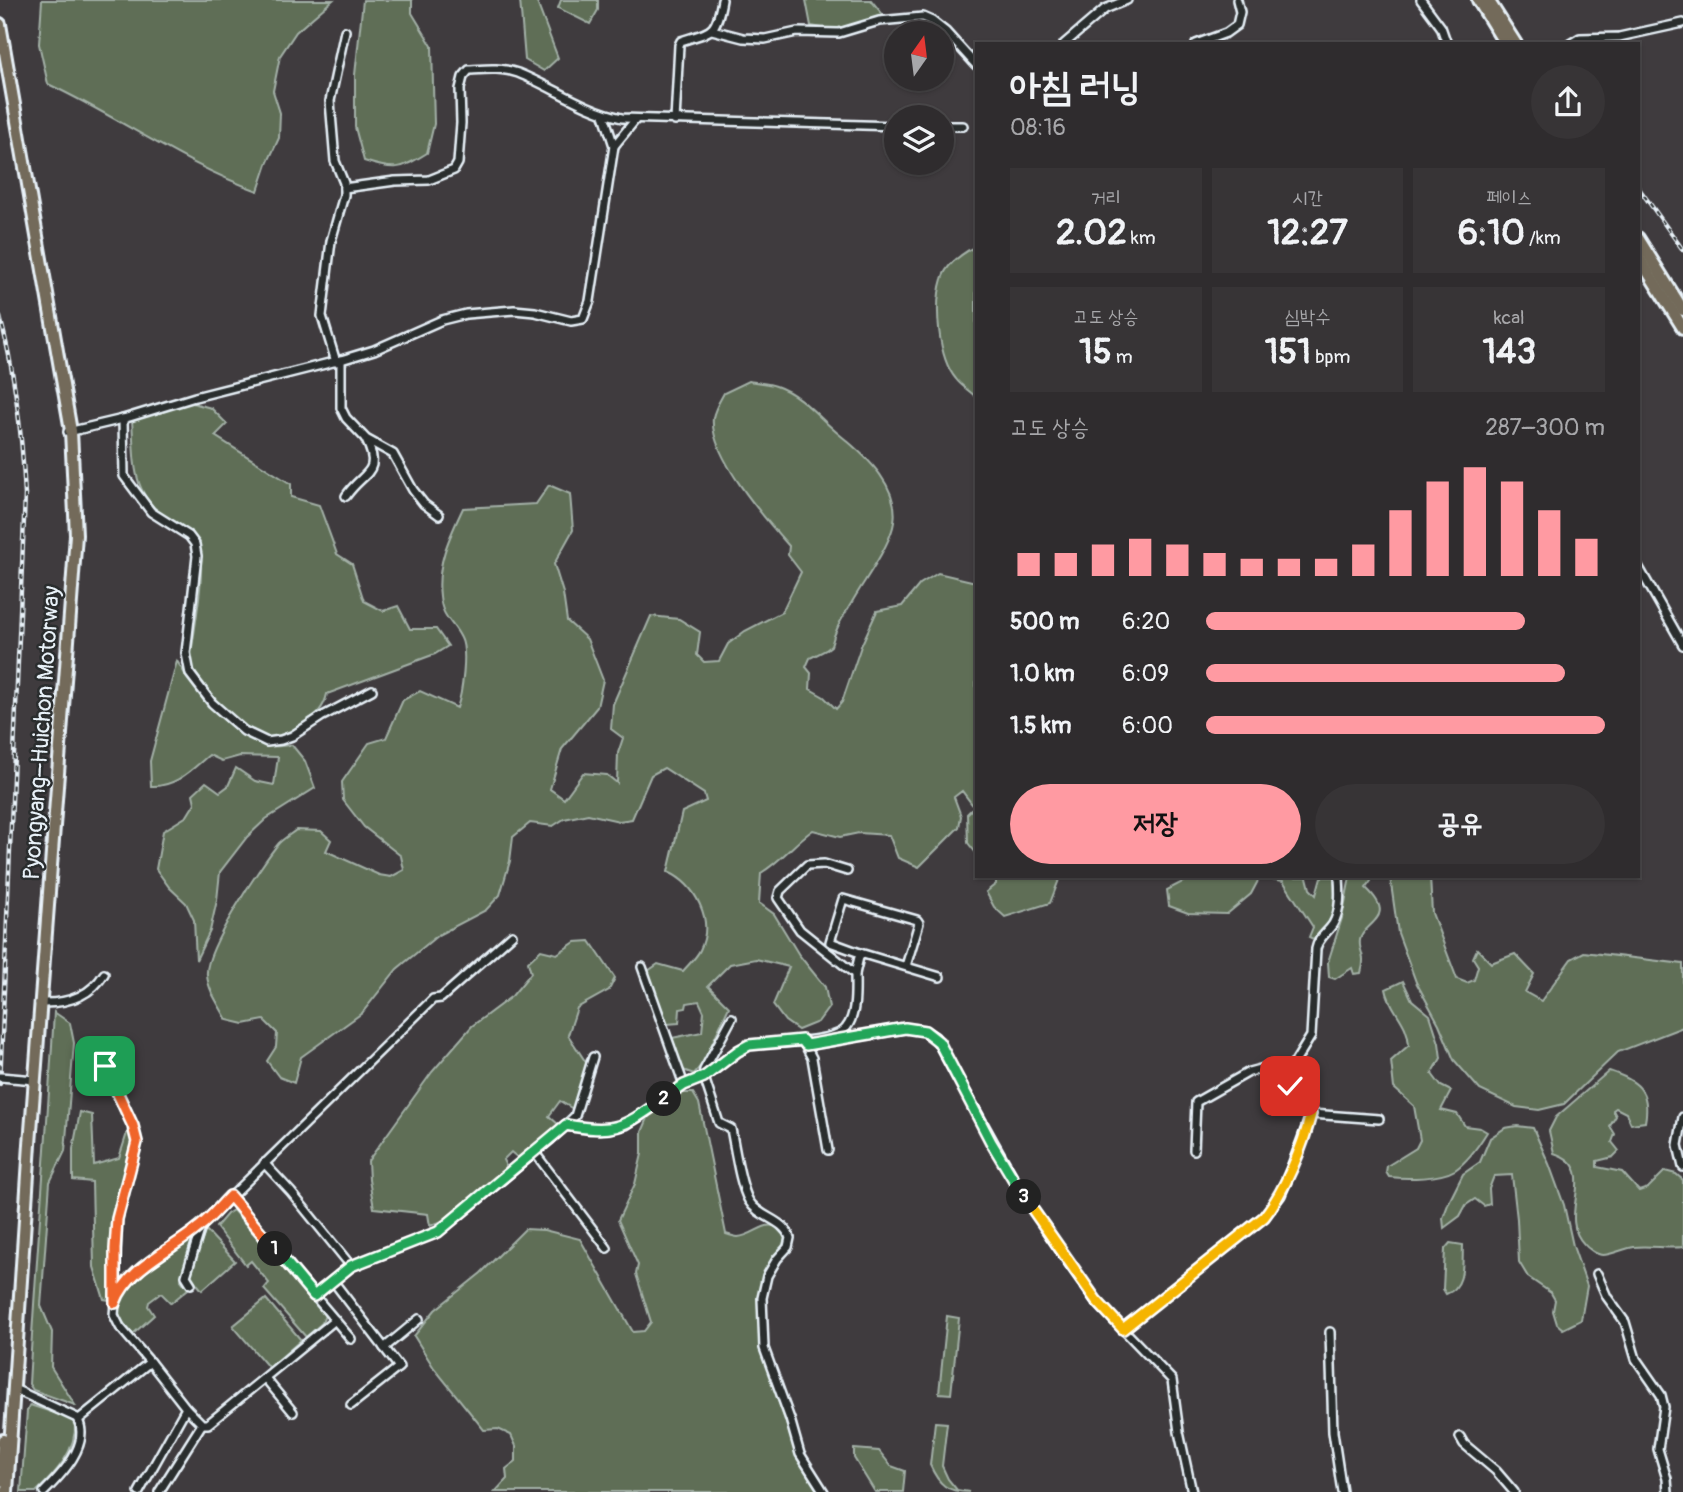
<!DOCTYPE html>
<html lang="ko">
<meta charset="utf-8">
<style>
:root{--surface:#2f2c2e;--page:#373436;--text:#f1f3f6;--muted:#a7a7aa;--line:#4a484a;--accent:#ff9aa2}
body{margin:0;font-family:Pangolin,"Poor Story",sans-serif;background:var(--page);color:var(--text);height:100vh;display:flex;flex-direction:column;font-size:26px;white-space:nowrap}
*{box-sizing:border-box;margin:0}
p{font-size:23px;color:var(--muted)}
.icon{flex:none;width:38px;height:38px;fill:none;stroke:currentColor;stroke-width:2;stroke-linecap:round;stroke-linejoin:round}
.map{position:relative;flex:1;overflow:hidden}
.sheet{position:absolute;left:975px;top:42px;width:665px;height:836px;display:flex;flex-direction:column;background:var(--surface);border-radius:0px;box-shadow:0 2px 5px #0004,0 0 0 2px var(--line)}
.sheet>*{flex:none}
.needle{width:46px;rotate:14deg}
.fabs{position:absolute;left:884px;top:21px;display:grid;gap:14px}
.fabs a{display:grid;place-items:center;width:70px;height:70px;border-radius:50%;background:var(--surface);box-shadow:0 2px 5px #0004,0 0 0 2px var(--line);font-size:35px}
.pin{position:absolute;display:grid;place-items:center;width:60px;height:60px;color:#fff;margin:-30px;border-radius:14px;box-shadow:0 4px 10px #0006}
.km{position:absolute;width:35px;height:35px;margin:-18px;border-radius:50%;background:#222;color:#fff;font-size:19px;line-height:35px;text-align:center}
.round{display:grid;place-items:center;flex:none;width:74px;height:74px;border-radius:37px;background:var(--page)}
.summary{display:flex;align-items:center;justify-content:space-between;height:119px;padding:0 35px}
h1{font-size:38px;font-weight:700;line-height:52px}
.figures{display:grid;grid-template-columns:repeat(3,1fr);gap:10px;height:119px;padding:7px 35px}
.figures div{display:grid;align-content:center;border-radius:0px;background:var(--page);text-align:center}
.figures b{font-size:35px;font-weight:700}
.figures small{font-size:19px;font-weight:400}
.figures p{font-size:19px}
.chart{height:196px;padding:14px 35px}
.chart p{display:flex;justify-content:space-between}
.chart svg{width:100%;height:126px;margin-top:7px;stroke:var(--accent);stroke-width:6}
.primary-button{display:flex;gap:14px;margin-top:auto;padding:14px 35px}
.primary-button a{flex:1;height:80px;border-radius:42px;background:var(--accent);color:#111;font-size:28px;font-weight:700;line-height:80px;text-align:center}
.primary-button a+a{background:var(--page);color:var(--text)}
ul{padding:0 35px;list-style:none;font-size:23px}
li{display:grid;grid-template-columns:112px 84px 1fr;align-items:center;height:52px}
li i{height:18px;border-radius:9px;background:var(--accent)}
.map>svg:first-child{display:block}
.green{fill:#5e6e56;stroke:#a3b0a7;stroke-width:2}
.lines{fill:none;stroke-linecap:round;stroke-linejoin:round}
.minor-casing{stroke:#e8f1f8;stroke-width:12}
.highway-casing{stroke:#e8f1f8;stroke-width:16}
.minor{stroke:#2a2d2e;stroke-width:7}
.highway{stroke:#736b5a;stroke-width:10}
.rail-casing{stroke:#e8f1f8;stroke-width:4.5}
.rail{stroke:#2a2d2e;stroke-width:2;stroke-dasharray:5;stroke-linecap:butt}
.minor-bridge-casing{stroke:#e8f1f8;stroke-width:12;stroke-linecap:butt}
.minor-bridge{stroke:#2a2d2e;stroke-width:7}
.split-1-casing{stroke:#fff;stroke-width:14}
.split-2-casing{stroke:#fff;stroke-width:14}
.split-3-casing{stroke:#fff;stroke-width:14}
.split-4-casing{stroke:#fff;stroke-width:14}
.split-1{stroke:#f0652b;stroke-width:9}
.split-2{stroke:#22a559;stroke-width:9}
.split-3{stroke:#22a559;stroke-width:9}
.split-4{stroke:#f5b400;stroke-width:9}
.labels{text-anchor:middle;stroke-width:5;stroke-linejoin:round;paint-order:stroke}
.street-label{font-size:23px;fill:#e8f1f8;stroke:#2a2d2e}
</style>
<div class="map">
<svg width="1683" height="1492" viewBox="0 0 1683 1492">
<rect width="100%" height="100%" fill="#3f3b3e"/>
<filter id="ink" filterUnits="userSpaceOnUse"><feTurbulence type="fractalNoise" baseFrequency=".0143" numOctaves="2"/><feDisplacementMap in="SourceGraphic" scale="14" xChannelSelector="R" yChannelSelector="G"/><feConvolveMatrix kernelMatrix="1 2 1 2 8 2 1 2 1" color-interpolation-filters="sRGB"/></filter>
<g filter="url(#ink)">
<g class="green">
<path d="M42,0H333L296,32L280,56L273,91L280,113L279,138L267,164L258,191C184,165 119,117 48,84L39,44Z"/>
<path d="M363,0H412V13L432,46L434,124L427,153C400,170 395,171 364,161L355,127V75Z"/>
<polygon points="520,0 536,0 558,58 544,71 525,60"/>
<polygon points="561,0 598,0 598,10 590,24 558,8"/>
<polygon points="806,0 871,0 884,16 834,30 811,26"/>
<path d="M976,246V397C970,391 961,386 956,379C938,358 934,305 942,279C946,264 963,253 976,246Z"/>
<path d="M749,381C758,383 768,383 776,386C802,395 819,418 840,435C866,456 903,489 893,527C887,550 864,581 852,602C843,617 835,629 831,646L826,650L810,658L806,667L811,673L810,689L824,697L836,709L842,702L861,646L877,611L902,606L920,584L938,573L976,582V853L968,843L967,814L974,807L962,791L954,797L961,816L959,827L919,867L898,858L889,835L859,833L840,837L813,830C794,843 781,861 761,873L759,903L774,914L799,955L825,987L829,1007L818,1022L798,1030L785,1021L773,1005L789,967L756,959L730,964L708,986L729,1007L703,1063L694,1074L683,1070L672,1038L702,1032L704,1012L699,1001L687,1003L686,1008L680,1009L679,1023L667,1024L648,971L658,964L683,971C688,965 697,957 700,950C715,920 695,884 668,872L682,812L706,801L704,794L664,768L651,775L632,819L619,821L588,814L564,819L553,826L530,823L513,837L510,861L500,895L486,910L438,935L397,969L362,1013L301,1057L294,1083L279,1077L267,1061L276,1047L277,1033L264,1020L244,1024L227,1020C220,1006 208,991 207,975C204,951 262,863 279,843C284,838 291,834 296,830L321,831L331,840L326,851L379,875L391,877L404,870L401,856L364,827L343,800L342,782L369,743L386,738L403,700L420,691L457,708C462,694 468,651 461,638C453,621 442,619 440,596C436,564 450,536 463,508L536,504L549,485L570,494L573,530L554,564L563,593L567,621L587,639L603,680L597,707L562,749L550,789L564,799L583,773L607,775L617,783L618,753L623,738L611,729L613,704L651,616L679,619L700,632L697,655L704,662L719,661L728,644L745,631L782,612L801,572L788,555L789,546C766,520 709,455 713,418C714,410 720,400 724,393Z"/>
<path d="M189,402L211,408L227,424L215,436L291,484V497L319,505L337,554L352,564L364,601L383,611L398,606L410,629H436L448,646L435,654L327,694C324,709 315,718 301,725C291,731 278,741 266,738C244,733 205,691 195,672C192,667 192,662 191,656C194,628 207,568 198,543C194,531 180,527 170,520C130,495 135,462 132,420Z"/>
<path d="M177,661C195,692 228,733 264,745C272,748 283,745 292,745L305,761L315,788L266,819L247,837L220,872L217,900L210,931L196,960L194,920L186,903L169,887L156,869L163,831L187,816L195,803L193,794L206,782L220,792L228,786L236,768L255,781L274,785L278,757L240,756L222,761L209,755C191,770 176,787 151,786L150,761Z"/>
<polygon points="996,877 1060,877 1050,903 1005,917 994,907 986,892 996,884"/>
<path d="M1192,877H1307L1310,889L1316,895L1321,877H1334C1336,899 1336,928 1313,939L1309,937L1313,927L1283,881L1260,877L1251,894L1227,914L1188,913L1169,906L1167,890Z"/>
<path d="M1350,877H1369L1371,881L1366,888C1399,919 1363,922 1360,940C1358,951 1367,954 1361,973L1354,974L1352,968L1335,979L1329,977L1328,962L1342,918Z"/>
<polygon points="1390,877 1430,877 1432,913 1457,979 1467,983 1474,980 1478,966 1473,958 1477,949 1491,963 1515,954 1534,974 1525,992 1541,1001 1571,959 1584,952 1683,964 1683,1027 1618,1052 1564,1104 1539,1110 1516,1107 1480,1090 1454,1060 1439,1024 1416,982 1398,933"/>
<polygon points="590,941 615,978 609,990 577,1008 568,1035 587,1064 573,1109 560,1101 549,1116 559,1125 519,1159 511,1152 503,1160 508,1170 452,1217 430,1226 428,1214 374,1208 369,1180 368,1161 432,1072 472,1026 512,996 531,973 528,962 541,950 557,954 575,942"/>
<path d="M1403,981L1412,1000L1430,1015L1439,1043L1441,1058L1432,1074L1441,1086L1451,1091L1441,1110L1457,1114L1465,1126L1480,1128L1487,1132C1479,1145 1468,1161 1455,1170C1440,1179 1406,1179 1389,1177L1386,1172L1387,1166L1416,1148L1420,1140L1414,1106L1394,1088L1391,1061L1409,1045C1408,1021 1390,1011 1386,989Z"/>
<path d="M54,1012L70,1023L74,1043L65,1151L50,1182L41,1306L52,1332L51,1367L75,1405L33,1390L29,1384C36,1260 47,1136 54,1012Z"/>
<path d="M1609,1071C1637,1080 1651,1090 1645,1122L1631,1124L1626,1113L1616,1108L1613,1110L1616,1116L1610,1126L1615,1134L1612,1142L1619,1151L1613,1157L1597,1161V1167L1622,1172L1639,1191L1648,1188L1665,1171L1676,1174L1683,1180V1247C1667,1249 1650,1245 1634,1247C1625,1248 1611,1255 1603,1255C1597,1255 1588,1249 1584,1244C1555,1214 1603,1169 1554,1153L1549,1131L1556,1117Z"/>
<path d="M681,1093H693L699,1103L726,1234C730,1235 734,1237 738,1237C757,1236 768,1213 786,1235L782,1247L767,1268L759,1296L761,1351L796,1452L819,1492H495L507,1479L506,1469L516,1461V1446L511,1435L498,1429L484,1430L434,1368L414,1336L435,1310L481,1273L525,1229L544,1230L580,1239L633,1332L644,1331L651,1322L636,1274L638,1265L618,1220L635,1184L642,1154V1132L650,1113Z"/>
<polygon points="80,1112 92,1115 94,1165 119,1158 128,1130 134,1143 116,1212 111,1250 110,1300 104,1299 94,1267 92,1182 73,1180 73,1149"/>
<polygon points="1517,1126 1533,1128 1549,1164 1564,1205 1573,1246 1587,1286 1581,1320 1563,1329 1557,1324 1553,1311 1555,1300 1551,1293 1528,1277 1519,1262 1517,1219 1512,1175 1494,1176 1489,1189 1490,1204 1484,1206 1475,1199 1466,1205 1460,1216 1444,1228 1443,1218 1449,1202 1463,1174 1480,1162 1490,1138 1505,1128"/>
<polygon points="233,1210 325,1315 322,1323 306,1337 264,1289 269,1283 251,1261 246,1265 216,1227 227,1214"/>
<polygon points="206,1230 235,1261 202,1290 189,1274"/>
<path d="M195,1238L181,1280L188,1289L171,1303L161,1293L149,1302L148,1306L154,1315L133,1334C129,1329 122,1323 120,1316C108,1287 170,1253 190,1239Z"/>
<path d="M1450,1243L1463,1245C1462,1263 1466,1287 1446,1294L1443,1289L1445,1249Z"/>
<polygon points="266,1299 301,1340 269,1368 233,1326"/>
<polygon points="947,1316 959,1318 951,1394 939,1393"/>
<path d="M30,1405L70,1418L75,1422C77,1451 55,1474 36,1492H21L27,1411Z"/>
<path d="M935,1422L947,1423L942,1466L948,1479L957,1490L969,1492C947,1492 939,1485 930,1465Z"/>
<polygon points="854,1449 879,1451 891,1466 905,1471 903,1492 875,1492 854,1458"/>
</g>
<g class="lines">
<g class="minor-casing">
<g id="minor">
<polyline points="1421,0 1441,27 1447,44"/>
<polyline points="712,30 743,38 765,39 797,32 839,33 879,21 923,17 932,21 946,32 976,65"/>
<polyline points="1064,44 1105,9 1127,0"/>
<polyline points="1196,44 1226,33 1237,25 1240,12 1237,0"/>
<polyline points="1570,44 1580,38 1619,37 1683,23"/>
<path d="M675,121L679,45L681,41C712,31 716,34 722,0"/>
<polyline points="942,126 963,126"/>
<polyline points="614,146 636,119"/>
<path d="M344,188L395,181L429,180L454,170L458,163L461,123L460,89L463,77L469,70C485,69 502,67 518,73C553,87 584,110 622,118L896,126"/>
<polyline points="341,360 341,408 346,418 366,439 393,454 413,490 424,504 439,515"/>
<polyline points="336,362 322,316 331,241 344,195 344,183 335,161 330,101 345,31"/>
<polyline points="123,419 124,476 151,512 189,536 195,544 197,556 186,653 190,674 212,703 244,731 267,742 281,740 292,736 321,717 372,690"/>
<polyline points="68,432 123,419 195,397 341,360 374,350 442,320 466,314 514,310 535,312 571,321 583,319 590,301 614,146 604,115"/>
<path d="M346,496C363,471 383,474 366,440"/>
<polyline points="1638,566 1683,645"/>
<polyline points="860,953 940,977"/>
<polyline points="642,967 684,1085"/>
<polyline points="855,974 860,953 830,942 843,899 917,920 919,923 906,966"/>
<path d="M39,1003C65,1004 90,997 104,974"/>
<path d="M732,1018L704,1070V1077L719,1123L731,1129C735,1148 740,1186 749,1201C759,1218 784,1219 790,1238L788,1247L777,1259L767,1276L762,1298L764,1348L790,1419L800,1454L824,1492"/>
<polyline points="804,1043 812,1058 828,1150"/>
<polyline points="806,1045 905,1028 925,1031 935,1037 1022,1193 1070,1265 1095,1300 1172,1380 1179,1432 1192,1492"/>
<polyline points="105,1066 133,1126 137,1142 117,1219 115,1299"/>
<polyline points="12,1078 35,1080"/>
<path d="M1284,1080L1311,1036L1316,949C1318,938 1327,933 1333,924C1341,910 1340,892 1339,877"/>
<polyline points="1311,1114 1379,1119"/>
<polyline points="1683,1117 1678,1145 1683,1167"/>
<path d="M566,1125L590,1129H608L626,1125L684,1085L704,1077L738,1051L749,1045C769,1043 835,1043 846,1028C857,1015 855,989 855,974L800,930L778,898L780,891L807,865L824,864L847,871"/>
<polyline points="535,1153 607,1248"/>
<polyline points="264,1163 291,1192 351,1266"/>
<polyline points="230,1196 351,1339"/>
<polyline points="1597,1274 1607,1297 1625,1322 1636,1359 1661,1395 1664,1407 1658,1449 1667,1479 1668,1492"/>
<polyline points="333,1281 399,1367 351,1405"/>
<polyline points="191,1284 186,1276 201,1227"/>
<polyline points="314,1296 351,1266 438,1232 551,1139 575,1116 593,1057"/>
<polyline points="1123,1329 1264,1217 1281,1195 1311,1114 1280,1074 1271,1068 1264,1068 1249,1072 1196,1102 1194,1150"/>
<polyline points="1330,1332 1333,1432 1342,1492"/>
<polyline points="384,1348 419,1319"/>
<polyline points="150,1362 186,1408 202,1424 208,1424 335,1320"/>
<polyline points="265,1378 293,1412"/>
<path d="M14,1389L77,1418C92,1444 61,1475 44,1492"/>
<polyline points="78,1420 150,1362 120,1327 114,1315 115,1303 119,1291 142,1268 201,1226 433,999 441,998 512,935"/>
<polyline points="1460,1437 1464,1444 1496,1471 1514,1492"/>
<polyline points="139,1492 186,1408"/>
<polyline points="159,1492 202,1424"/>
</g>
</g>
<g class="highway-casing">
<g id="highway">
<polyline points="1478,0 1505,44"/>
<polyline points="1488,0 1516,44"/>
<polyline points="0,24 71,431 76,535 30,1144 7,1492"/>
<polyline points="1638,238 1683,310"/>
<polyline points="1638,256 1683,328"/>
<polyline points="0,1481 3,1440"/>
</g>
</g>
<use href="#minor" class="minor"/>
<use href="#highway" class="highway"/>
<g class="rail-casing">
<g id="rail">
<polyline points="1638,187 1683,250"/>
<path d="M0,317C16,376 22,434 25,495L0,1084"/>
</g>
</g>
<use href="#rail" class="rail"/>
<g class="minor-bridge-casing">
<polyline id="minor-bridge" points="0,1077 12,1078"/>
</g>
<use href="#minor-bridge" class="minor-bridge"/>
</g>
</g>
<g class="lines" filter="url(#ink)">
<g class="split-1-casing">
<path id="split-1" d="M105,1066L133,1126L137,1142L117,1219L115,1249V1303C128,1267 171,1251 199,1227C211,1218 220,1206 230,1196L275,1249"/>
</g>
<g class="split-2-casing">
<path id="split-2" d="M275,1249L314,1296L351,1266L438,1232L566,1125C617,1134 623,1127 664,1099"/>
</g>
<g class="split-3-casing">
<polyline id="split-3" points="664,1099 684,1085 704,1077 738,1051 749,1045 802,1040 806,1045 905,1028 925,1031 939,1042 991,1142 1024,1197"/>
</g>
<g class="split-4-casing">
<path id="split-4" d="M1024,1197L1096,1300L1123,1329L1264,1217C1285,1191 1303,1146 1311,1114L1290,1086"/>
</g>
<use href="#split-1" class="split-1"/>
<use href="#split-2" class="split-2"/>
<use href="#split-3" class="split-3"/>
<use href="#split-4" class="split-4"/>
</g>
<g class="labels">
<g class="street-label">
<text transform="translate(41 733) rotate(-86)" y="8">Pyongyang–Huichon Motorway</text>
</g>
</g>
</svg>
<div class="fabs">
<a><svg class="needle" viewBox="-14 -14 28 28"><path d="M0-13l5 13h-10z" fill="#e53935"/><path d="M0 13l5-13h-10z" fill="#a7a7aa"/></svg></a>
<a><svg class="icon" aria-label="layers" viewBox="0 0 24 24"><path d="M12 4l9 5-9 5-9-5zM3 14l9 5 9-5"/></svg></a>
</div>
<div class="pin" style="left:105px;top:1066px;background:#1e9e55"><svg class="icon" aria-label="arrive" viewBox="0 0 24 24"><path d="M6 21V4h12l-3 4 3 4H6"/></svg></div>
<div class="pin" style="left:1290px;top:1086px;background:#d93025"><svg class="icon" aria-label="check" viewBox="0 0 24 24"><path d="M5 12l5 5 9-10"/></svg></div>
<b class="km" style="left:275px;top:1249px">1</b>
<b class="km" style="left:664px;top:1099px">2</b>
<b class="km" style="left:1024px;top:1197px">3</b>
<section class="sheet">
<div class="summary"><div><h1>아침 러닝</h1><p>08:16</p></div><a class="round"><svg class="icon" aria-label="share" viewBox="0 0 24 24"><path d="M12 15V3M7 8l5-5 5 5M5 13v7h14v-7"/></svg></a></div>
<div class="figures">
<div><p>거리</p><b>2.02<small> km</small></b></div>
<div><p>시간</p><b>12:27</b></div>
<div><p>페이스</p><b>6:10<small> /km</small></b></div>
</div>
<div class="figures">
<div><p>고도 상승</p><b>15<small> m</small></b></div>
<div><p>심박수</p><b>151<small> bpm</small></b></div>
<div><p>kcal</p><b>143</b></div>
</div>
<div class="chart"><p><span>고도 상승</span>287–300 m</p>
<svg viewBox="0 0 160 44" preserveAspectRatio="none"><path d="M5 44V36M15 44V36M25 44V33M35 44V31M45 44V33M55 44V36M65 44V38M75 44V38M85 44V38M95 44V33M105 44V21M115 44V11M125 44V6M135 44V11M145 44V21M155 44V31"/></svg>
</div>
<ul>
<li><b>500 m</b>6:20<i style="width:80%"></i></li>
<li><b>1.0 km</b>6:09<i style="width:90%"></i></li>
<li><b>1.5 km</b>6:00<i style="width:100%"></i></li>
</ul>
<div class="primary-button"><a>저장</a><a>공유</a></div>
</section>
</div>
